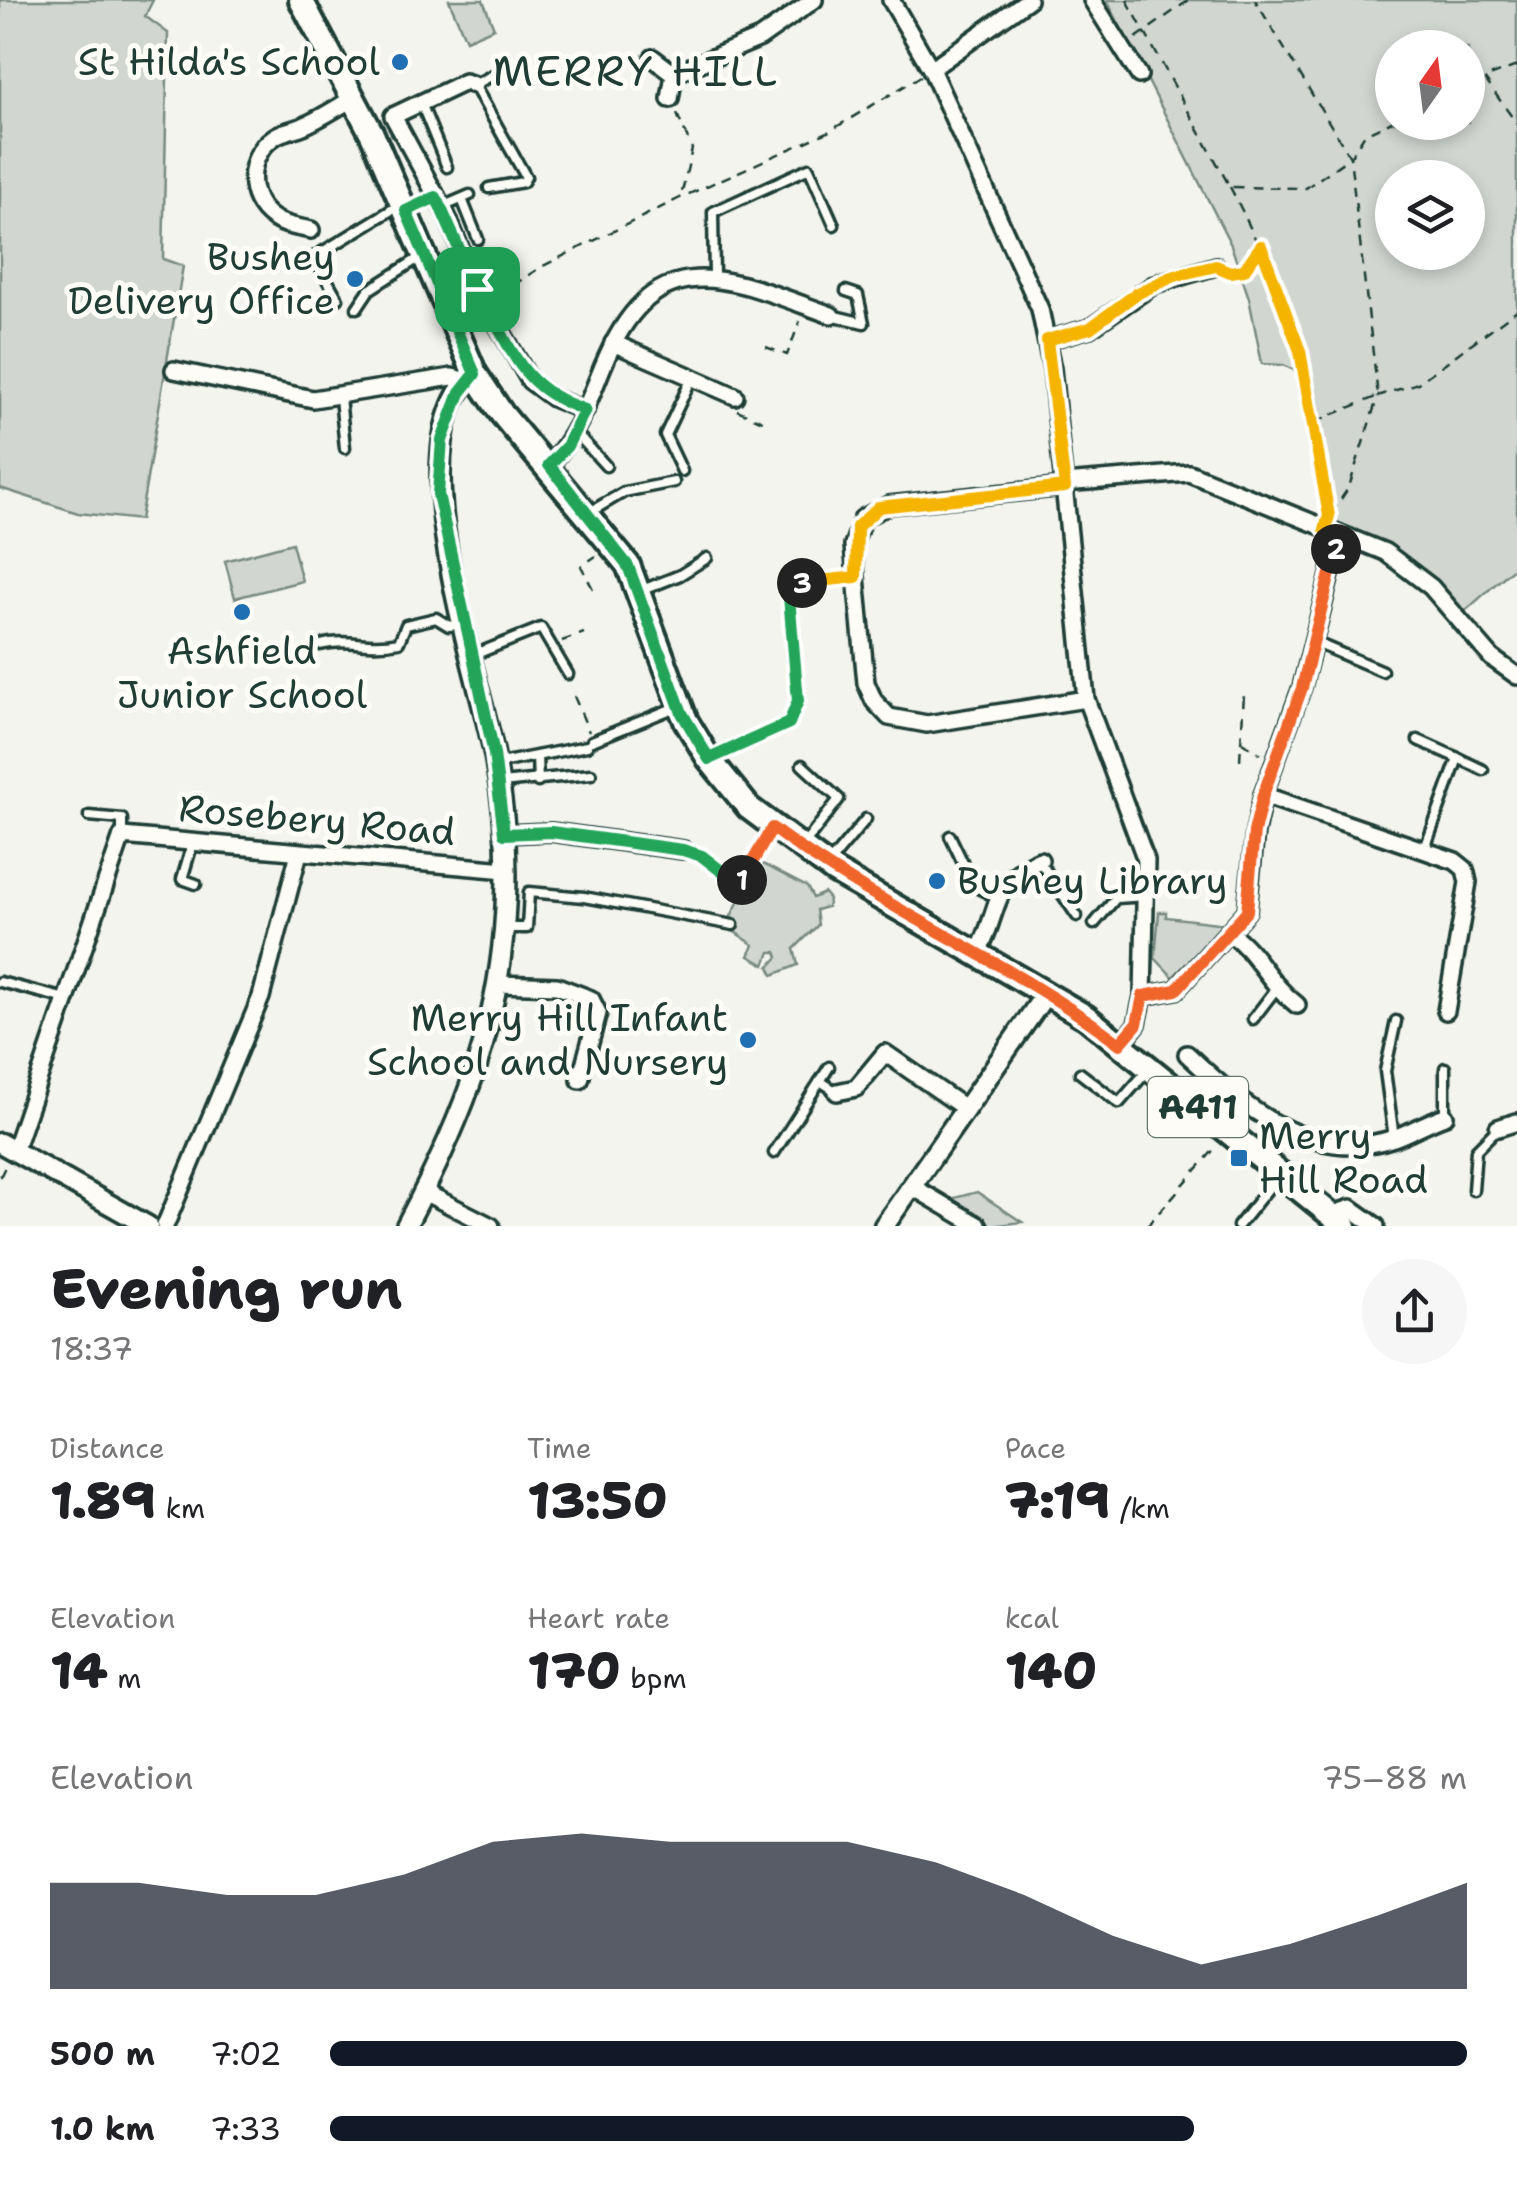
<!DOCTYPE html>
<meta charset="utf-8">
<style>
:root{--surface:#fff;--page:#f6f6f6;--text:#202124;--muted:#757577;--accent:#111827}
body{margin:0;font-family:"Shantell Sans",sans-serif;background:var(--page);color:var(--text);height:100vh;display:flex;flex-direction:column;font-size:38px;white-space:nowrap}
*{box-sizing:border-box;margin:0}
p{font-size:32px;color:var(--muted)}
.icon{flex:none;width:55px;height:55px;fill:none;stroke:currentColor;stroke-width:2;stroke-linecap:round;stroke-linejoin:round}
.map{position:relative;height:1226px;overflow:hidden}
.panel{display:flex;flex-direction:column;background:var(--surface);flex:1}
.panel>*{flex:none}
.needle{width:65px;rotate:14deg}
.fabs{position:absolute;left:1375px;top:30px;display:grid;gap:20px}
.fabs a{display:grid;place-items:center;width:110px;height:110px;border-radius:50%;background:var(--surface);box-shadow:0 5px 15px #0003;font-size:50px}
.pin{position:absolute;display:grid;place-items:center;width:85px;height:85px;color:#fff;margin:-42px;border-radius:20px;box-shadow:0 5px 15px #0006}
.km{position:absolute;width:50px;height:50px;margin:-25px;border-radius:50%;background:#222;color:#fff;font-size:28px;line-height:50px;text-align:center}
.round{display:grid;place-items:center;flex:none;width:105px;height:105px;border-radius:52px;background:var(--page)}
.overview{display:flex;align-items:center;justify-content:space-between;height:170px;padding:0 50px}
h1{font-size:55px;font-weight:800;line-height:75px}
.metrics{display:grid;grid-template-columns:repeat(3,1fr);gap:15px;height:170px;padding:10px 50px}
.metrics div{display:grid;align-content:center}
.metrics b{font-size:50px;font-weight:800}
.metrics small{font-size:28px;font-weight:400}
.metrics p{font-size:28px}
.chart{height:280px;padding:20px 50px}
.chart p{display:flex;justify-content:space-between}
.chart svg{width:100%;height:180px;margin-top:10px;fill:var(--accent);opacity:.7}
ul{padding:0 50px;list-style:none;font-size:32px}
li{display:grid;grid-template-columns:160px 120px 1fr;align-items:center;height:75px}
li i{height:25px;border-radius:12px;background:var(--accent)}
.map>svg:first-child{display:block}
.green{fill:#d1d6d1;stroke:#788a82;stroke-width:2.5;fill-rule:evenodd}
.lines{fill:none;stroke-linecap:round;stroke-linejoin:round}
.service-casing{stroke:#1f3d34;stroke-width:15}
.minor-casing{stroke:#1f3d34;stroke-width:22}
.tertiary-casing{stroke:#1f3d34;stroke-width:25}
.primary-casing{stroke:#1f3d34;stroke-width:30}
.path{stroke:#1f3d34;stroke-width:2.5;stroke-dasharray:10 8;stroke-linecap:butt}
.service{stroke:#fdfcf7;stroke-width:8}
.minor{stroke:#fdfcf7;stroke-width:15}
.tertiary{stroke:#fdfcf7;stroke-width:18}
.primary{stroke:#fdfcf7;stroke-width:22}
.split-1-casing{stroke:#fff;stroke-width:20}
.split-2-casing{stroke:#fff;stroke-width:20}
.split-3-casing{stroke:#fff;stroke-width:20}
.split-4-casing{stroke:#fff;stroke-width:20}
.split-1{stroke:#22a559;stroke-width:12}
.split-2{stroke:#f0652b;stroke-width:12}
.split-3{stroke:#f5b400;stroke-width:12}
.split-4{stroke:#22a559;stroke-width:12}
.poi-dot{fill:#1f6fb2;stroke:#fdfcf7;stroke-width:4}
.labels{text-anchor:middle;stroke-width:10;stroke-linejoin:round;paint-order:stroke}
.shield{fill:#fdfcf7;stroke:#62766e;stroke-width:2.5}
.shield-label{font-size:35px;font-weight:bold;fill:#1f3d34}
.poi-label{font-size:38px;fill:#1f3d34;stroke:#fdfcf7;text-anchor:end}
.street-label{font-size:38px;fill:#1f3d34;stroke:#fdfcf7}
.quarter-label{font-size:42px;letter-spacing:2.5px;fill:#1f3d34;stroke:#fdfcf7}
</style>
<div class="map">
<svg width="1517" height="1226" viewBox="0 0 1517 1226">
<rect width="100%" height="100%" fill="#f4f4ef"/>
<filter id="ink" filterUnits="userSpaceOnUse"><feTurbulence type="fractalNoise" baseFrequency=".01" numOctaves="2"/><feDisplacementMap in="SourceGraphic" scale="20" xChannelSelector="R" yChannelSelector="G"/><feConvolveMatrix kernelMatrix="1 2 1 2 8 2 1 2 1" color-interpolation-filters="sRGB"/></filter>
<g filter="url(#ink)">
<g class="green">
<polygon points="0,0 153,0 145,16 168,33 163,259 183,266 140,520 78,513 0,488"/>
<polygon points="449,0 483,0 494,28 466,40"/>
<path d="M1107,0H1517V565L1463,613C1415,557 1391,546 1324,518L1299,372L1283,365L1262,364L1249,298L1231,245ZM1392,48H1468V122H1392ZM1392,178H1468V252H1392Z"/>
<polygon points="292,543 302,581 235,598 225,561"/>
<polygon points="759,862 807,887 813,898 824,893 829,899 827,907 816,910 818,925 794,949 798,965 773,975 769,967 778,957 776,952 770,952 765,965 749,956 754,945 726,926"/>
<polygon points="1159,912 1166,912 1166,917 1226,924 1173,977 1155,958"/>
<polygon points="977,1192 1022,1222 992,1226 947,1200"/>
</g>
<g class="lines">
<g class="service-casing">
<g id="service">
<polyline points="421,103 447,167"/>
<polyline points="489,188 523,182 526,177 474,85 512,65"/>
<polyline points="462,199 478,239"/>
<polyline points="442,207 470,195"/>
<polyline points="714,276 713,212 809,168 834,225"/>
<polyline points="338,299 314,257 398,206"/>
<polyline points="357,308 369,290 422,256"/>
<polyline points="831,315 864,323 858,295 846,291"/>
<polyline points="340,397 345,448"/>
<polyline points="576,433 606,466"/>
<polyline points="682,471 665,435 692,378"/>
<polyline points="590,512 624,492 674,482"/>
<polyline points="640,591 680,575 707,558"/>
<polyline points="1314,642 1382,671"/>
<path d="M320,645C351,637 364,649 399,642L406,625L436,618L449,626L464,623"/>
<polyline points="471,656 541,628 568,674"/>
<polyline points="1418,740 1458,758 1424,851"/>
<polyline points="592,741 676,707"/>
<polyline points="537,756 538,782"/>
<polyline points="1458,758 1483,770"/>
<polyline points="495,764 587,746"/>
<polyline points="802,765 839,799 803,846"/>
<polyline points="501,783 591,774"/>
<polyline points="89,816 122,819 122,836"/>
<polyline points="950,836 974,886 998,898"/>
<polyline points="193,842 182,879 196,884"/>
<polyline points="830,862 866,819"/>
<polyline points="1040,862 1077,916"/>
<polyline points="1094,924 1116,898 1147,896"/>
<polyline points="504,928 527,928 529,892 584,897 733,925"/>
<polyline points="0,982 66,999"/>
<polyline points="1253,1019 1276,989"/>
<polyline points="1080,1073 1119,1103 1149,1069"/>
<polyline points="819,1083 829,1067"/>
<polyline points="1445,1116 1445,1068"/>
<polyline points="1394,1138 1385,1071 1396,1021"/>
<polyline points="774,1153 820,1081 837,1092"/>
<polyline points="1473,1190 1476,1150 1497,1129"/>
<polyline points="1238,1226 1279,1175"/>
</g>
</g>
<g class="minor-casing">
<g id="minor">
<polyline points="891,0 931,69 1040,309 1052,369 1086,699 1146,860 1143,996"/>
<polyline points="1092,0 1139,75"/>
<polyline points="653,58 674,74 670,99"/>
<polyline points="931,69 1028,0"/>
<polyline points="674,74 760,38 814,0"/>
<polyline points="474,85 465,82 393,116 446,214 477,289 530,381 553,398 585,411"/>
<path d="M311,230C298,227 284,226 273,218C245,199 246,156 274,137C282,131 294,130 303,126C320,119 336,108 352,99"/>
<polyline points="1047,340 1090,328 1155,284 1216,266"/>
<polyline points="613,343 735,396"/>
<polyline points="174,370 313,399 452,377 466,381"/>
<path d="M549,465C577,436 588,403 603,366C656,237 732,280 831,315"/>
<polyline points="1064,483 1189,473 1385,552 1431,587 1492,658 1517,676"/>
<polyline points="1065,487 889,505 863,518 853,545 866,683 874,701 889,717 927,724 1086,699"/>
<polyline points="1263,795 1455,861 1465,869 1468,882 1446,1011"/>
<polyline points="504,834 551,832 683,850"/>
<path d="M1231,934C1257,952 1268,983 1297,1005"/>
<path d="M978,952C1001,910 990,881 1040,860"/>
<polyline points="498,984 557,986 591,999 598,1013 580,1080"/>
<polyline points="1121,1044 1137,1024 1143,996 1176,990 1247,911 1255,832 1263,795 1302,687 1340,535"/>
<path d="M1187,1054C1242,1106 1312,1166 1394,1138C1411,1132 1427,1122 1445,1116"/>
<polyline points="837,1092 856,1088 885,1053 966,1109"/>
<polyline points="1498,1128 1517,1122"/>
<polyline points="14,1151 122,836 506,870"/>
<polyline points="911,1186 979,1226"/>
<polyline points="424,1192 491,1226"/>
<polyline points="1331,1215 1351,1208 1376,1226"/>
<polyline points="165,1226 261,997 299,853"/>
</g>
</g>
<g class="tertiary-casing">
<g id="tertiary">
<polyline points="0,1143 148,1226"/>
<path d="M406,1226C464,1116 502,1022 506,896C508,849 503,799 494,753C477,669 395,435 475,374"/>
<polyline points="884,1226 1047,992"/>
</g>
</g>
<g class="primary-casing">
<polyline id="primary" points="301,0 372,134 475,374 502,414 628,565 686,721 709,759 749,808 834,871 1086,1017 1345,1226"/>
</g>
<g class="path">
<polyline points="1127,0 1230,187 1306,188 1350,157 1255,0"/>
<polyline points="1136,38 1189,0"/>
<polyline points="1517,66 1484,78 1517,124"/>
<polyline points="1468,86 1483,79"/>
<polyline points="677,114 692,149 681,196"/>
<path d="M1230,187C1270,263 1297,338 1314,422L1378,396L1350,157L1365,134L1392,121"/>
<polyline points="1230,272 1244,270 1260,247"/>
<polyline points="496,287 509,288 541,267 680,198 828,132 921,76"/>
<polyline points="766,347 787,355 800,321"/>
<polyline points="737,410 765,422"/>
<polyline points="1314,423 1329,514"/>
<polyline points="1331,514 1349,487 1378,396 1418,383 1517,310"/>
<polyline points="593,589 581,566 596,556"/>
<polyline points="562,641 584,633"/>
<polyline points="574,696 589,732"/>
<polyline points="1242,742 1261,754"/>
<polyline points="726,751 789,723 798,701 788,585 840,579"/>
<polyline points="1240,760 1244,694"/>
<polyline points="697,854 738,885 763,841"/>
<polyline points="0,1177 6,1165"/>
<polyline points="1147,1226 1218,1145"/>
</g>
<use href="#service" class="service"/>
<use href="#minor" class="minor"/>
<use href="#tertiary" class="tertiary"/>
<use href="#primary" class="primary"/>
</g>
</g>
<g class="lines" filter="url(#ink)">
<g class="split-1-casing">
<polyline id="split-1" points="477,289 436,197 406,211 475,374 460,393 442,440 438,494 494,754 504,834 551,832 683,850 702,856 738,884 742,880"/>
</g>
<g class="split-2-casing">
<path id="split-2" d="M742,880L772,828C882,910 1011,961 1120,1044L1137,1024L1143,996L1176,990L1247,911L1254,832L1263,795L1302,688L1336,549"/>
</g>
<g class="split-3-casing">
<polyline id="split-3" points="802,583 856,577 857,527 879,507 1065,487 1047,340 1090,328 1136,294 1174,276 1216,266 1230,272 1244,270 1261,246 1300,351 1329,516 1325,529 1340,536 1336,549"/>
</g>
<g class="split-4-casing">
<path id="split-4" d="M477,289C513,346 515,386 585,410L567,446L549,465L628,566L682,713L709,759L789,723L798,701L788,585L802,583"/>
</g>
<use href="#split-1" class="split-1"/>
<use href="#split-2" class="split-2"/>
<use href="#split-3" class="split-3"/>
<use href="#split-4" class="split-4"/>
</g>
<g class="poi-dot">
<circle cx="400" cy="62" r="10"/>
<circle cx="355" cy="279" r="10"/>
<circle cx="242" cy="612" r="10"/>
<circle cx="937" cy="881" r="10"/>
<circle cx="748" cy="1040" r="10"/>
<rect x="1229" y="1148" width="20" height="20" rx="5"/>
</g>
<g class="labels">
<rect class="shield" x="1148" y="1077" width="100" height="60" rx="8"/>
<g class="shield-label">
<text x="1198" y="1119">A411</text>
</g>
<g class="poi-label">
<text x="380" y="75">St Hilda's School</text>
<text x="335" y="270">Bushey<tspan x="335" dy="44">Delivery Office</tspan></text>
<text x="242" y="664" text-anchor="middle">Ashfield<tspan x="242" dy="44">Junior School</tspan></text>
<text x="957" y="894" text-anchor="start">Bushey Library</text>
<text x="728" y="1031">Merry Hill Infant<tspan x="728" dy="44">School and Nursery</tspan></text>
<text x="1259" y="1149" text-anchor="start">Merry<tspan x="1259" dy="44">Hill Road</tspan></text>
</g>
<g class="street-label">
<text transform="translate(317 820) rotate(5)" y="13">Rosebery Road</text>
</g>
<g class="quarter-label">
<text x="636" y="86">MERRY HILL</text>
</g>
</g>
</svg>
<div class="fabs">
<a><svg class="needle" viewBox="-14 -14 28 28"><path d="M0-13l5 13h-10z" fill="#e53935"/><path d="M0 13l5-13h-10z" fill="#757577"/></svg></a>
<a><svg class="icon" aria-label="layers" viewBox="0 0 24 24"><path d="M12 4l9 5-9 5-9-5zM3 14l9 5 9-5"/></svg></a>
</div>
<div class="pin" style="left:477px;top:289px;background:#1e9e55"><svg class="icon" aria-label="arrive" viewBox="0 0 24 24"><path d="M6 21V4h12l-3 4 3 4H6"/></svg></div>
<b class="km" style="left:742px;top:880px">1</b>
<b class="km" style="left:1336px;top:549px">2</b>
<b class="km" style="left:802px;top:583px">3</b>
</div>
<section class="panel">
<div class="overview"><div><h1>Evening run</h1><p>18:37</p></div><a class="round"><svg class="icon" aria-label="share" viewBox="0 0 24 24"><path d="M12 15V3M7 8l5-5 5 5M5 13v7h14v-7"/></svg></a></div>
<div class="metrics">
<div><p>Distance</p><b>1.89<small> km</small></b></div>
<div><p>Time</p><b>13:50</b></div>
<div><p>Pace</p><b>7:19<small> /km</small></b></div>
</div>
<div class="metrics">
<div><p>Elevation</p><b>14<small> m</small></b></div>
<div><p>Heart rate</p><b>170<small> bpm</small></b></div>
<div><p>kcal</p><b>140</b></div>
</div>
<div class="chart"><p><span>Elevation</span>75–88 m</p>
<svg viewBox="0 0 160 44" preserveAspectRatio="none"><path d="M0 44V18L10 18L20 21L30 21L40 16L50 8L60 6L70 8L80 8L90 8L100 13L110 21L120 31L130 38L140 33L150 26L160 18V44z"/></svg>
</div>
<ul>
<li><b>500 m</b>7:02<i style="width:100%"></i></li>
<li><b>1.0 km</b>7:33<i style="width:76%"></i></li>
</ul>
</section>
